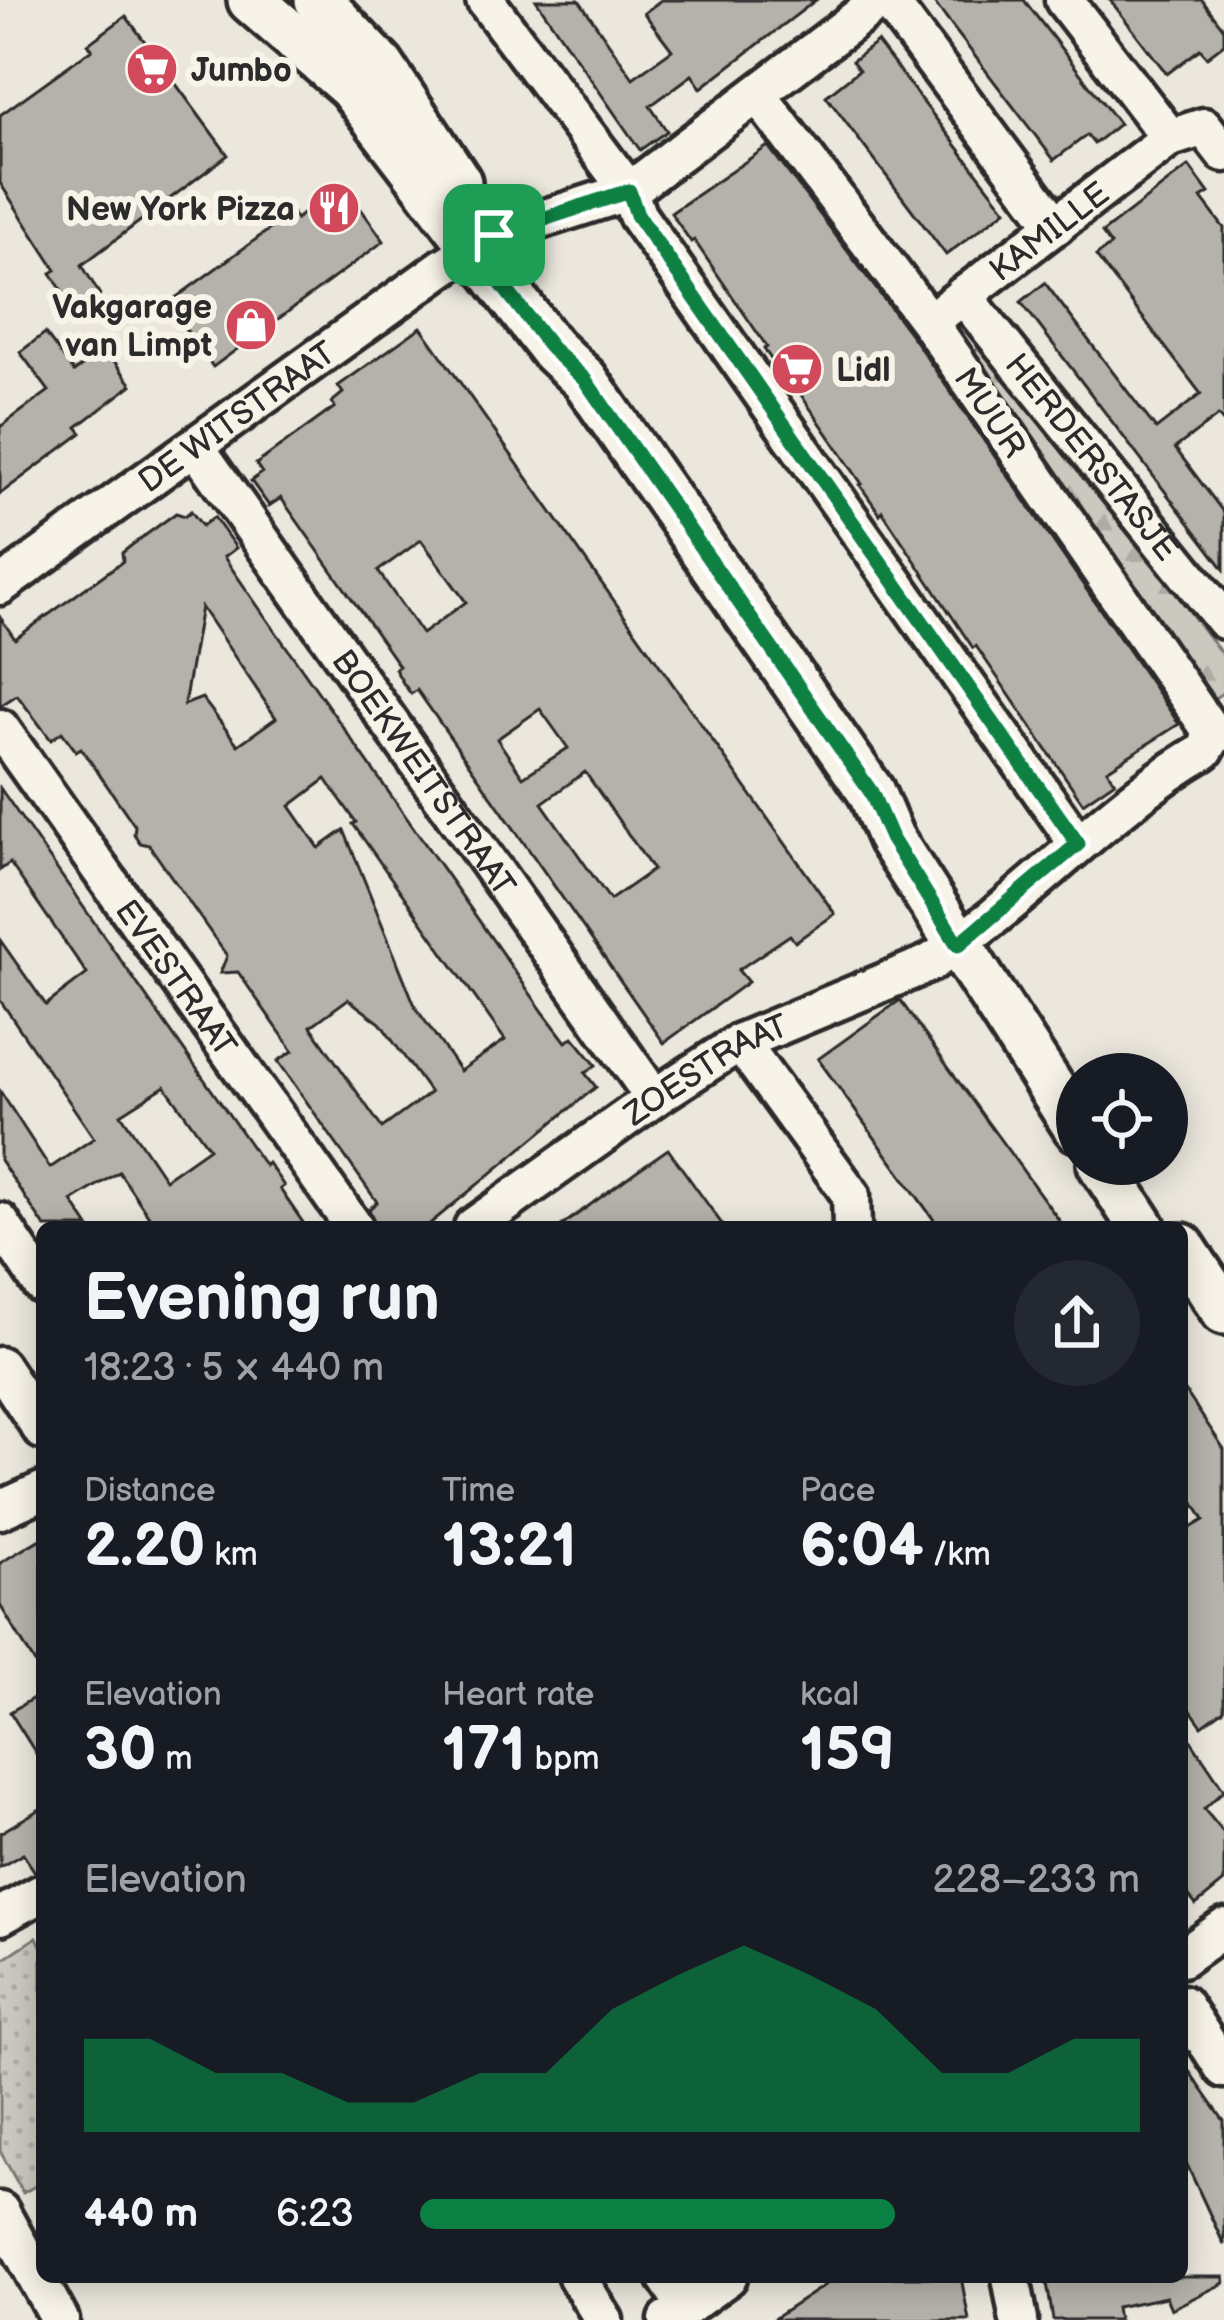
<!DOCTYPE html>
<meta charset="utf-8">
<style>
:root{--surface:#171b24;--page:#242831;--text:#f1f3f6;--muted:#9ea1a6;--accent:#0b8043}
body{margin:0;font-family:"Balsamiq Sans",sans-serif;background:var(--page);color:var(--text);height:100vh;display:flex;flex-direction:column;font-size:45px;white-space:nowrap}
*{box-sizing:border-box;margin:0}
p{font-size:39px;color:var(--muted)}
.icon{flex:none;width:66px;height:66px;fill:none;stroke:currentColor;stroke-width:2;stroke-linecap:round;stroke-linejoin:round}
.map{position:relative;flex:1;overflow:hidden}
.side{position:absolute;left:36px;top:1221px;width:1152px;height:1062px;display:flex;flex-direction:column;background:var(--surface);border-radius:18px;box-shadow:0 6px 30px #0003}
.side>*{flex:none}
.tools{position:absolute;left:1056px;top:1053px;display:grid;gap:24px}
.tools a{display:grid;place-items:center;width:132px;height:132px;border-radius:50%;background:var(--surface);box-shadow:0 6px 30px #0003;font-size:60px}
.pin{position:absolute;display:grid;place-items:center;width:102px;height:102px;color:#fff;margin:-51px;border-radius:24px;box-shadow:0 6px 18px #0006}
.round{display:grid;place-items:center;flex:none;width:126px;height:126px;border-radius:63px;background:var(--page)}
.summary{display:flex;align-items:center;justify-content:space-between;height:204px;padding:0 48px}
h1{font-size:66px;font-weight:600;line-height:90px}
.stats{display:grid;grid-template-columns:repeat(3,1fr);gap:18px;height:204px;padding:12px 48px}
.stats div{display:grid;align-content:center}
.stats b{font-size:60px;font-weight:600}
.stats small{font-size:33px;font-weight:400}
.stats p{font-size:33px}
.chart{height:336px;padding:24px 48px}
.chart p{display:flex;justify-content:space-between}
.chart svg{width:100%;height:216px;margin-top:12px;fill:var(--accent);opacity:.7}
ul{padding:0 48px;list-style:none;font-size:39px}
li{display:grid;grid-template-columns:192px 144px 1fr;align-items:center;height:90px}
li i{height:30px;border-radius:15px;background:var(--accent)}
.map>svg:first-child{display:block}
.green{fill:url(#green-dots);stroke:#7b7a75;stroke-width:3}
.forest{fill:url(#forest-firs);stroke:#7b7a75;stroke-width:3}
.building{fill:#b5b2ab;stroke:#2b2b2b;stroke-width:3;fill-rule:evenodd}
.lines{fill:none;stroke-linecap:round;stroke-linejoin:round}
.minor-casing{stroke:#2b2b2b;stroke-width:45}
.major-casing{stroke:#2b2b2b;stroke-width:54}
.minor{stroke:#f7f3e8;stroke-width:36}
.major{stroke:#f7f3e8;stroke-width:45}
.route-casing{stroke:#fff;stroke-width:24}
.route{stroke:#0b8043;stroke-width:15}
.labels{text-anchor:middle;stroke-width:12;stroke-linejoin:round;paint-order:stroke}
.poi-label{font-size:33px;font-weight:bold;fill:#2b2b2b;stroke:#f7f3e8;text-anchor:start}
.street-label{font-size:33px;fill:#2b2b2b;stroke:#f7f3e8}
</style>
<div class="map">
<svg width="1224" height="2320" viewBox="0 0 1224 2320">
<defs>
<pattern id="green-dots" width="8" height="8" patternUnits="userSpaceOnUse" patternTransform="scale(3)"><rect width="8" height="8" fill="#cbc8bf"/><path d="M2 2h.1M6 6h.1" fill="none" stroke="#aeaca4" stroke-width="1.8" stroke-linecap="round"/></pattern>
<pattern id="forest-firs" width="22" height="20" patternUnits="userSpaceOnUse" patternTransform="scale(3)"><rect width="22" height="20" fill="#cbc8bf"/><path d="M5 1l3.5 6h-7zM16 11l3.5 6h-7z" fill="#aeaca4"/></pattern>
</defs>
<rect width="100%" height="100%" fill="#ebe7dd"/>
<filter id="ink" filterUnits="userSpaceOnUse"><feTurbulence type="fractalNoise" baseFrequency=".00833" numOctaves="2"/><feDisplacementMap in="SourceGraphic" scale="24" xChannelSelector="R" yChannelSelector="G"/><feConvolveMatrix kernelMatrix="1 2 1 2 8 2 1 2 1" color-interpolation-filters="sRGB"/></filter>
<g filter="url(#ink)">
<polygon class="green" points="37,1937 42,1948 42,2182 23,2193 0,2151 0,1961"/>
<polygon class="forest" points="981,344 992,350 1224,657 1224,692 1207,703 972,355"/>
<g class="building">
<polygon points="536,0 579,0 633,78 672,50 644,13 661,0 816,0 701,88 692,75 650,106 667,131 640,150"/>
<polygon points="932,0 1024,0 1119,124 1094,144 1087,135 1054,160"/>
<polygon points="1110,0 1202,0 1224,29 1224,44 1207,57 1200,49 1167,74"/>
<polygon points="126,16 228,155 82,265 100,295 74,310 51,273 56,270 0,183 0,115 92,49 88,44"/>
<polygon points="877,42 1006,210 946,255 826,96 859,70 852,61"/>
<polygon points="768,146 911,335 1179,724 1107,770 1115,781 1083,803 976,646 973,648 882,511 880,514 860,485 862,484 788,376 784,378 764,349 767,347 694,240 691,242 671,213"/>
<polygon points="1189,166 1209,193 1201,198 1224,228 1224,423 1218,416 1175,448 1224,513 1224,569 1021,302 1045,283 1156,429 1201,394 1096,256 1111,245 1102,233"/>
<polygon points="343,184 384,241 213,367 167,304 292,213 296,219"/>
<path d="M421,327L835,914L795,942L790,935L738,970L748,982L664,1043L417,690L411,694L403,683L395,669L399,666L281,498L269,506L251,481L262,473L256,464L335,407L332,402L343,393L338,386ZM421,540L466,602L422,634L378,571ZM540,709L568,748L523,777L497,739ZM585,772L653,870L610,900L542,803Z"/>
<polygon points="45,333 74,372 105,349 132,385 77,427 82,433 0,494 0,427 49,391 20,352"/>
<path d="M191,511L202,526L214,517L236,548L224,557L257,605L544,1013L566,1042L573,1037L596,1065L585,1073L596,1087L426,1227H376L369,1209L377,1202L278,1061L293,1051L238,972L220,973L227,956L149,845L140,843L134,834L135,826L81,748L76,751L62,732L51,740L17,695L0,706V617L15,639L123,561L122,553L132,545L176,513L185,516ZM201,607L276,718L238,745L202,698L184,705ZM326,779L356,822L353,824L505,1040L460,1071L416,1008L344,830L319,848L290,806ZM348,999L380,1023L430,1093L382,1128L311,1026Z"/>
<path d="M0,788L265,1166L268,1163L284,1186L280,1189L306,1227H156L119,1172L72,1201L89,1227H45L0,1160V1091L50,1168L94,1138L0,1000V940L46,1005L87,974L10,863L0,870ZM165,1086L209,1148L165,1179L121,1114Z"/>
<polygon points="900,1000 986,1120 1064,1227 939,1227 818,1059"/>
<polygon points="668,1149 724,1227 560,1227 635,1172"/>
<polygon points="1182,1386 1224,1449 1224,1710 1202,1726 1182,1698 1182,1533 1204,1520 1182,1483"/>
<polygon points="42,1538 42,1675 0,1605 0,1563"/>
<polygon points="42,1693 42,1763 10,1712"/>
<polygon points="1182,1727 1224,1790 1204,1809 1224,1833 1224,1882 1196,1905 1182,1888"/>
<polygon points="42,1808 42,1871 35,1872 23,1854 0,1867 0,1833"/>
<polygon points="1182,2061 1224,2121 1224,2245 1182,2154"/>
<polygon points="837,2277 961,2277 969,2320 772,2320"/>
<polygon points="1046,2277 1224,2277 1224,2283 1171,2309 1166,2297 1116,2307 1118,2320 1053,2320"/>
</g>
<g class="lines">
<g class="minor-casing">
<g id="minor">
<polyline points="485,0 629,191 637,215 1078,844"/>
<polyline points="888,0 1056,226"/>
<polyline points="1064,0 1170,138"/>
<path id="s1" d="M963,295L1224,620"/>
<path id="s2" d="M946,309L1170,138L1204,127L1224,153"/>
<path id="s3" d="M195,446L654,1098"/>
<path id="s4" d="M0,586L442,268L493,235L629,191L881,0"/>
<path id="s5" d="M0,728L354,1227"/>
<polyline points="740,1042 851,1195 852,1227"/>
<polyline points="0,1222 42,1285"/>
<path id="s6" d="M473,1227L654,1098L740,1042L930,963C1027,901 1104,809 1204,751L1214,735L929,322L758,95"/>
<polyline points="0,1366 42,1430"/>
<polyline points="0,1510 42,1491"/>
<polyline points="0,1916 42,1893"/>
<polyline points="1182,1958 1224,1928"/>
<polyline points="1182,2004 1224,2069"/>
<polyline points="0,2211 60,2320"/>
<polyline points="577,2277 604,2320"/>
<polyline points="666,2277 686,2307"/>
<polyline points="1011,2277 1019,2320"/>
<polyline points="668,2320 728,2277"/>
</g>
</g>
<g class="major-casing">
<g id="major">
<polyline points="251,0 351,87 551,348 585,380 871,792 891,839 1077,1128"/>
<polyline points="318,0 381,66 458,182"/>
<polyline points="1101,1164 1142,1227"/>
<polyline points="1182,1247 1224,1311"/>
</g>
</g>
<use href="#minor" class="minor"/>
<use href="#major" class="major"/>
</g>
</g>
<g class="lines" filter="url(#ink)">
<g class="route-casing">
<polygon id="route" points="629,191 637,215 1078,844 958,945 891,838 871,792 585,380 551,348 473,247 494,235"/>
</g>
<use href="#route" class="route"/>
</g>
<defs>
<g id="supermarket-disc" transform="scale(2.7)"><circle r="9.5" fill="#d1495b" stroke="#f7f3e8"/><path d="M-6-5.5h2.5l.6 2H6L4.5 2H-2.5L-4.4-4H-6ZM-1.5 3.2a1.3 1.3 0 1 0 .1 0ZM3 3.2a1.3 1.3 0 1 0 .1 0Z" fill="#fff"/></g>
<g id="restaurant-disc" transform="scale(2.7)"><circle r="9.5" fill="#d1495b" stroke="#f7f3e8"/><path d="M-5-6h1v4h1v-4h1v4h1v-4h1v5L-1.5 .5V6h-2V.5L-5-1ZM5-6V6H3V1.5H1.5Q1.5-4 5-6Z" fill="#fff"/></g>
<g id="shop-disc" transform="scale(2.7)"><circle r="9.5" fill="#d1495b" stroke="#f7f3e8"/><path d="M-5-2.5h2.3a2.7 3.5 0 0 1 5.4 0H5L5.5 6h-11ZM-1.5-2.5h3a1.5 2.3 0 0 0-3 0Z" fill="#fff"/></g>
</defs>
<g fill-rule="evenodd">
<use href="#supermarket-disc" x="152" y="69"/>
<use href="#restaurant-disc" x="334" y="208"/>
<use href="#shop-disc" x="251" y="325"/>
<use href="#supermarket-disc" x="797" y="369"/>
</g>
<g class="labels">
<g class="poi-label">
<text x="191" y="81">Jumbo</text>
<text x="295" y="220" text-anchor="end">New York Pizza</text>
<text x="212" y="318" text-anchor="end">Vakgarage<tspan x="212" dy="38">van Limpt</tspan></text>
<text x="836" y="381">Lidl</text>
</g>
<g class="street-label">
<text dy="12" stroke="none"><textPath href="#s2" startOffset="129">KAMILLE</textPath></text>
<text transform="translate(991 412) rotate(56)" y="12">MUUR</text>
<text dy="12" stroke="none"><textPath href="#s4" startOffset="291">DE WITSTRAAT</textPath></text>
<text dy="12" stroke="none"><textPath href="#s1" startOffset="207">HERDERSTASJE</textPath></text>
<text dy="12" stroke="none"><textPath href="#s3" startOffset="399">BOEKWEITSTRAAT</textPath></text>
<text dy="12" stroke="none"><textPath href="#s5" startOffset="306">EVESTRAAT</textPath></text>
<text dy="12" stroke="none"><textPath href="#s6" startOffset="282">ZOESTRAAT</textPath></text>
</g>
</g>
</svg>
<div class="tools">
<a><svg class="icon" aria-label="locate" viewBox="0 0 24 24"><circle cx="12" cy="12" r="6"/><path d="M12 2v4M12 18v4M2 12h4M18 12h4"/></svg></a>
</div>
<div class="pin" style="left:494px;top:235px;background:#1e9e55"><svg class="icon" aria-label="arrive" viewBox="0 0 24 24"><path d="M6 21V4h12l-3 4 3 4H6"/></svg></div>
<section class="side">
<div class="summary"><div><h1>Evening run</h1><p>18:23 · 5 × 440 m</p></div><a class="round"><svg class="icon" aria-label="share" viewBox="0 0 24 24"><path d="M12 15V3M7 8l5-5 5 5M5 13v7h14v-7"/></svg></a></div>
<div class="stats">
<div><p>Distance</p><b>2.20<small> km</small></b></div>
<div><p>Time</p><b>13:21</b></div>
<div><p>Pace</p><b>6:04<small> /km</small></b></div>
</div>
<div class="stats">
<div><p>Elevation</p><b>30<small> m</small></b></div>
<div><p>Heart rate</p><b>171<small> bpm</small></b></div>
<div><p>kcal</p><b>159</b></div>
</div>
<div class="chart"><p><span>Elevation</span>228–233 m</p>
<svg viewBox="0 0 160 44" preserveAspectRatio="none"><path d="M0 44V25L10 25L20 32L30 32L40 38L50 38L60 32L70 32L80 19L90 12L100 6L110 12L120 19L130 32L140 32L150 25L160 25V44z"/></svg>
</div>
<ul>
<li><b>440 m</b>6:23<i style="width:66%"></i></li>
</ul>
</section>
</div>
